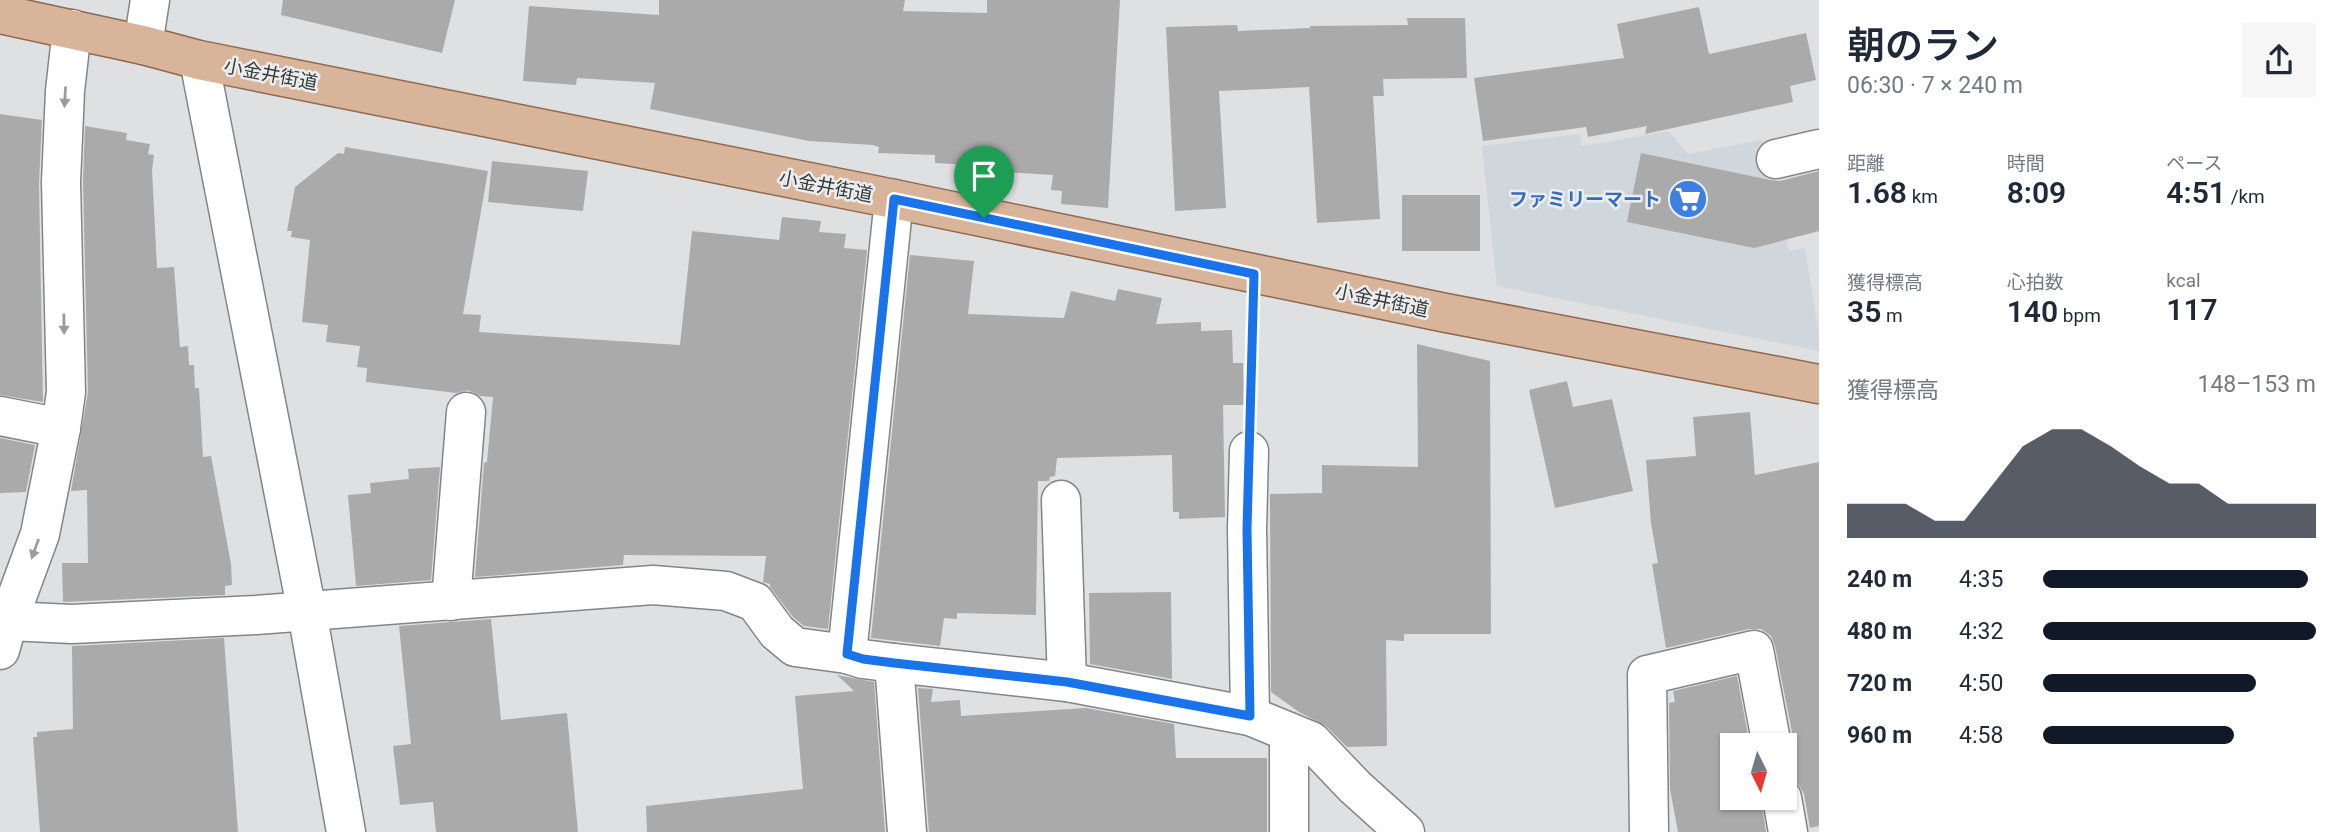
<!DOCTYPE html>
<html lang="ja">
<meta charset="utf-8">
<style>
:root{--surface:#fff;--page:#f6f6f7;--text:#1f2937;--muted:#747a83;--accent:#111827}
body{margin:0;font-family:Roboto,"Noto Sans JP",sans-serif;background:var(--page);color:var(--text);height:100vh;display:flex;flex-direction:column;font-size:26px;white-space:nowrap}
*{box-sizing:border-box;margin:0}
p{font-size:23px;color:var(--muted)}
.icon{flex:none;width:38px;height:38px;fill:none;stroke:currentColor;stroke-width:2;stroke-linecap:round;stroke-linejoin:round}
.map{position:relative;flex:1;overflow:hidden}
.side{display:flex;flex-direction:column;background:var(--surface);width:525px}
.side>*{flex:none}
.needle{width:46px;rotate:175deg}
.controls{position:absolute;left:1720px;top:733px;display:grid;gap:14px}
.controls a{display:grid;place-items:center;width:77px;height:77px;border-radius:0px;background:var(--surface);box-shadow:0 2px 5px #0004;font-size:35px}
.pin{position:absolute;display:grid;place-items:center;width:60px;height:60px;color:#fff;margin:-72px -30px;border-radius:50% 50% 50% 0;rotate:-45deg;box-shadow:0 0 7px #0007}
.pin .icon{rotate:45deg}
.round{display:grid;place-items:center;flex:none;width:74px;height:74px;border-radius:0px;background:var(--page)}
.summary{display:flex;align-items:center;justify-content:space-between;height:119px;padding:0 28px}
h1{font-size:38px;font-weight:600;line-height:52px}
.figures{display:grid;grid-template-columns:repeat(3,1fr);gap:10px;height:119px;padding:7px 28px}
.figures div{display:grid;align-content:center}
.figures b{font-size:30px;font-weight:600}
.figures small{font-size:19px;font-weight:400}
.figures p{font-size:19px}
.chart{height:196px;padding:14px 28px}
.chart p{display:flex;justify-content:space-between}
.chart svg{width:100%;height:126px;margin-top:7px;fill:var(--accent);opacity:.7}
ul{padding:0 28px;list-style:none;font-size:23px}
li{display:grid;grid-template-columns:112px 84px 1fr;align-items:center;height:52px}
li i{height:18px;border-radius:9px;background:var(--accent)}
main{display:flex;flex:1;min-height:0}
.map>svg:first-child{display:block}
.built{fill:#cfd6dc}
.building{fill:#abaaab}
.lines{fill:none;stroke-linecap:round;stroke-linejoin:round}
.minor-casing{stroke:#848586;stroke-width:41}
.major-casing{stroke:#8f694e;stroke-width:41}
.path{stroke:#898a8b;stroke-width:4.5;stroke-dasharray:3.5 3.5;stroke-linecap:butt}
.minor{stroke:#fff;stroke-width:38}
.major{stroke:#d8b49b;stroke-width:38}
.oneway{fill:#9c9c9c}
.route-casing{stroke:#fff;stroke-width:14}
.route{stroke:#1a73e8;stroke-width:9}
.labels{text-anchor:middle;stroke-width:5;stroke-linejoin:round;paint-order:stroke}
.street-label{font-size:19px;fill:#393a3a;stroke:#ecedee}
.shop-label{font-size:19px;font-weight:bold;fill:#366cbe;stroke:#ecedee;text-anchor:end}
</style>
<main>
<div class="map">
<svg width="1819" height="832" viewBox="0 0 1819 832">
<rect width="100%" height="100%" fill="#dfe0e1"/>
<polygon class="built" points="1669,131 1688,154 1762,140 1789,251 1805,248 1819,334 1819,351 1497,286 1482,146 1580,134 1582,146"/>
<g class="building">
<polygon points="283,0 455,0 442,53 281,15"/>
<polygon points="659,0 905,0 903,11 987,13 987,0 1120,0 1108,208 1061,204 1062,191 1051,190 1053,175 970,170 970,165 935,163 935,155 878,153 879,147 873,145 809,141 650,109 655,83 577,78 576,85 523,81 529,6 659,15"/>
<polygon points="1699,7 1709,54 1806,33 1816,80 1790,86 1793,102 1645,134 1647,126 1588,137 1586,127 1483,141 1474,78 1624,58 1617,24"/>
<polygon points="1407,18 1465,18 1467,78 1383,79 1384,96 1373,96 1380,219 1317,223 1309,87 1219,91 1226,208 1175,211 1166,27 1237,25 1238,31 1310,28 1310,26 1408,25"/>
<polygon points="0,114 42,120 39,183 43,402 0,395"/>
<polygon points="85,126 127,133 126,140 150,144 148,154 154,155 152,170 157,268 174,267 180,347 188,346 189,365 194,365 195,388 199,388 203,457 211,456 231,564 232,585 225,586 225,595 63,602 62,563 88,563 87,490 71,491 88,392 83,182"/>
<polygon points="345,147 488,171 463,314 481,315 479,332 680,345 692,231 779,240 782,217 821,221 819,232 846,234 844,248 867,250 828,629 804,626 793,617 770,587 770,584 763,582 766,556 624,555 623,565 475,577 484,463 487,462 493,397 480,396 468,390 456,393 366,382 367,368 357,367 360,346 326,342 328,325 302,322 310,240 291,237 292,231 287,231 295,187 338,153 344,154"/>
<polygon points="1641,153 1770,180 1780,181 1819,171 1819,231 1754,248 1627,222"/>
<polygon points="492,161 588,171 583,211 488,202"/>
<rect x="1402" y="195" width="78" height="56"/>
<polygon points="910,255 974,261 968,314 1064,318 1071,291 1115,301 1118,289 1162,298 1156,324 1201,322 1201,331 1232,330 1233,363 1243,363 1244,405 1223,405 1225,517 1179,519 1179,512 1173,512 1172,455 1057,458 1055,476 1050,477 1049,481 1038,481 1036,615 957,613 957,619 944,618 940,646 871,638"/>
<polygon points="1417,344 1490,361 1491,634 1404,634 1404,641 1386,640 1387,746 1347,747 1326,726 1299,712 1271,692 1270,494 1322,493 1322,465 1418,467"/>
<polygon points="1567,381 1573,407 1612,399 1633,491 1555,508 1529,390"/>
<polygon points="1750,412 1755,475 1819,462 1819,826 1810,828 1804,794 1799,785 1785,777 1785,763 1792,754 1794,742 1775,646 1771,636 1761,629 1749,629 1666,648 1652,564 1658,563 1651,523 1646,460 1696,456 1693,417"/>
<polygon points="0,438 35,445 26,492 0,493"/>
<polygon points="440,467 431,580 356,586 348,495 371,493 370,483 409,479 408,469"/>
<polygon points="1171,592 1172,679 1090,664 1089,593"/>
<polygon points="491,619 501,720 567,713 578,832 436,832 433,802 400,805 393,746 411,744 399,626"/>
<polygon points="224,638 238,832 40,832 33,737 37,737 37,732 73,729 72,646"/>
<polygon points="837,675 874,682 885,832 647,832 646,806 803,789 795,696 854,691"/>
<polygon points="1737,676 1750,746 1732,746 1732,798 1761,798 1766,832 1678,832 1670,789 1669,703 1675,702 1673,691"/>
<polygon points="918,688 933,689 931,702 960,700 961,716 1086,708 1174,724 1176,758 1267,758 1267,832 929,832"/>
</g>
<g class="lines">
<g class="minor-casing">
<g id="minor">
<polyline points="143,45 150,0"/>
<polyline points="199,60 307,612 346,832"/>
<polyline points="1776,159 1819,149"/>
<polyline points="0,416 61,428"/>
<polyline points="1249,451 1247,529 1250,716"/>
<polyline points="1061,500 1067,682"/>
<polyline points="451,601 466,412"/>
<polyline points="8,621 72,624 256,615 653,585 726,591 755,602 777,632 795,647 847,654 863,659 894,663 1067,682 1250,716 1311,741 1355,787 1405,832"/>
<polyline points="0,650 8,621 40,534 61,428 66,392 61,182 65,91 72,29"/>
<polyline points="847,654 894,199"/>
<polyline points="894,663 907,832"/>
<polyline points="1289,732 1289,832"/>
<polyline points="1782,798 1788,832"/>
<polyline points="1649,832 1647,675 1754,650 1772,746"/>
</g>
</g>
<g class="major-casing">
<polyline id="major" points="0,14 143,45 199,60 894,199 1446,313 1819,384"/>
</g>
<polyline class="path" points="1250,409 1253,316"/>
<use href="#minor" class="minor"/>
<use href="#major" class="major"/>
</g>
<defs><path id="oneway-solid" d="M-6-.8H1V-3.2L6.5 0L1 3.2V.8H-6Z" transform="scale(1.75)"/></defs>
<g class="oneway">
<use href="#oneway-solid" transform="translate(65 97) rotate(93)"/>
<use href="#oneway-solid" transform="translate(64 324) rotate(89)"/>
<use href="#oneway-solid" transform="translate(35 549) rotate(110)"/>
</g>
<g class="lines">
<g class="route-casing">
<polygon id="route" points="894,199 1254,274 1247,529 1250,716 1067,682 894,663 863,659 847,654"/>
</g>
<use href="#route" class="route"/>
</g>
<defs>
<g id="supermarket-disc" transform="scale(2.0125)"><circle r="9.5" fill="#3f7fe0" stroke="#ecedee"/><path d="M-6-5.5h2.5l.6 2H6L4.5 2H-2.5L-4.4-4H-6ZM-1.5 3.2a1.3 1.3 0 1 0 .1 0ZM3 3.2a1.3 1.3 0 1 0 .1 0Z" fill="#fff"/></g>
</defs>
<g fill-rule="evenodd">
<use href="#supermarket-disc" x="1688" y="199"/>
</g>
<g class="labels">
<g class="street-label">
<text transform="translate(271 74) rotate(11)" y="7">小金井街道</text>
<text transform="translate(826 186) rotate(11)" y="7">小金井街道</text>
<text transform="translate(1382 300) rotate(12)" y="7">小金井街道</text>
</g>
<g class="shop-label">
<text x="1661" y="206">ファミリーマート</text>
</g>
</g>
</svg>
<div class="controls">
<a><svg class="needle" viewBox="-14 -14 28 28"><path d="M0-13l5 13h-10z" fill="#e53935"/><path d="M0 13l5-13h-10z" fill="#747a83"/></svg></a>
</div>
<div class="pin" style="left:984px;top:218px;background:#1e9e55"><svg class="icon" aria-label="arrive" viewBox="0 0 24 24"><path d="M6 21V4h12l-3 4 3 4H6"/></svg></div>
</div>
<section class="side">
<div class="summary"><div><h1>朝のラン</h1><p>06:30 · 7 × 240 m</p></div><a class="round"><svg class="icon" aria-label="share" viewBox="0 0 24 24"><path d="M12 15V3M7 8l5-5 5 5M5 13v7h14v-7"/></svg></a></div>
<div class="figures">
<div><p>距離</p><b>1.68<small> km</small></b></div>
<div><p>時間</p><b>8:09</b></div>
<div><p>ペース</p><b>4:51<small> /km</small></b></div>
</div>
<div class="figures">
<div><p>獲得標高</p><b>35<small> m</small></b></div>
<div><p>心拍数</p><b>140<small> bpm</small></b></div>
<div><p>kcal</p><b>117</b></div>
</div>
<div class="chart"><p><span>獲得標高</span>148–153 m</p>
<svg viewBox="0 0 160 44" preserveAspectRatio="none"><path d="M0 44V32L10 32L20 32L30 38L40 38L50 25L60 12L70 6L80 6L90 12L100 19L110 25L120 25L130 32L140 32L150 32L160 32V44z"/></svg>
</div>
<ul>
<li><b>240 m</b>4:35<i style="width:97%"></i></li>
<li><b>480 m</b>4:32<i style="width:100%"></i></li>
<li><b>720 m</b>4:50<i style="width:78%"></i></li>
<li><b>960 m</b>4:58<i style="width:70%"></i></li>
</ul>
</section>
</main>
